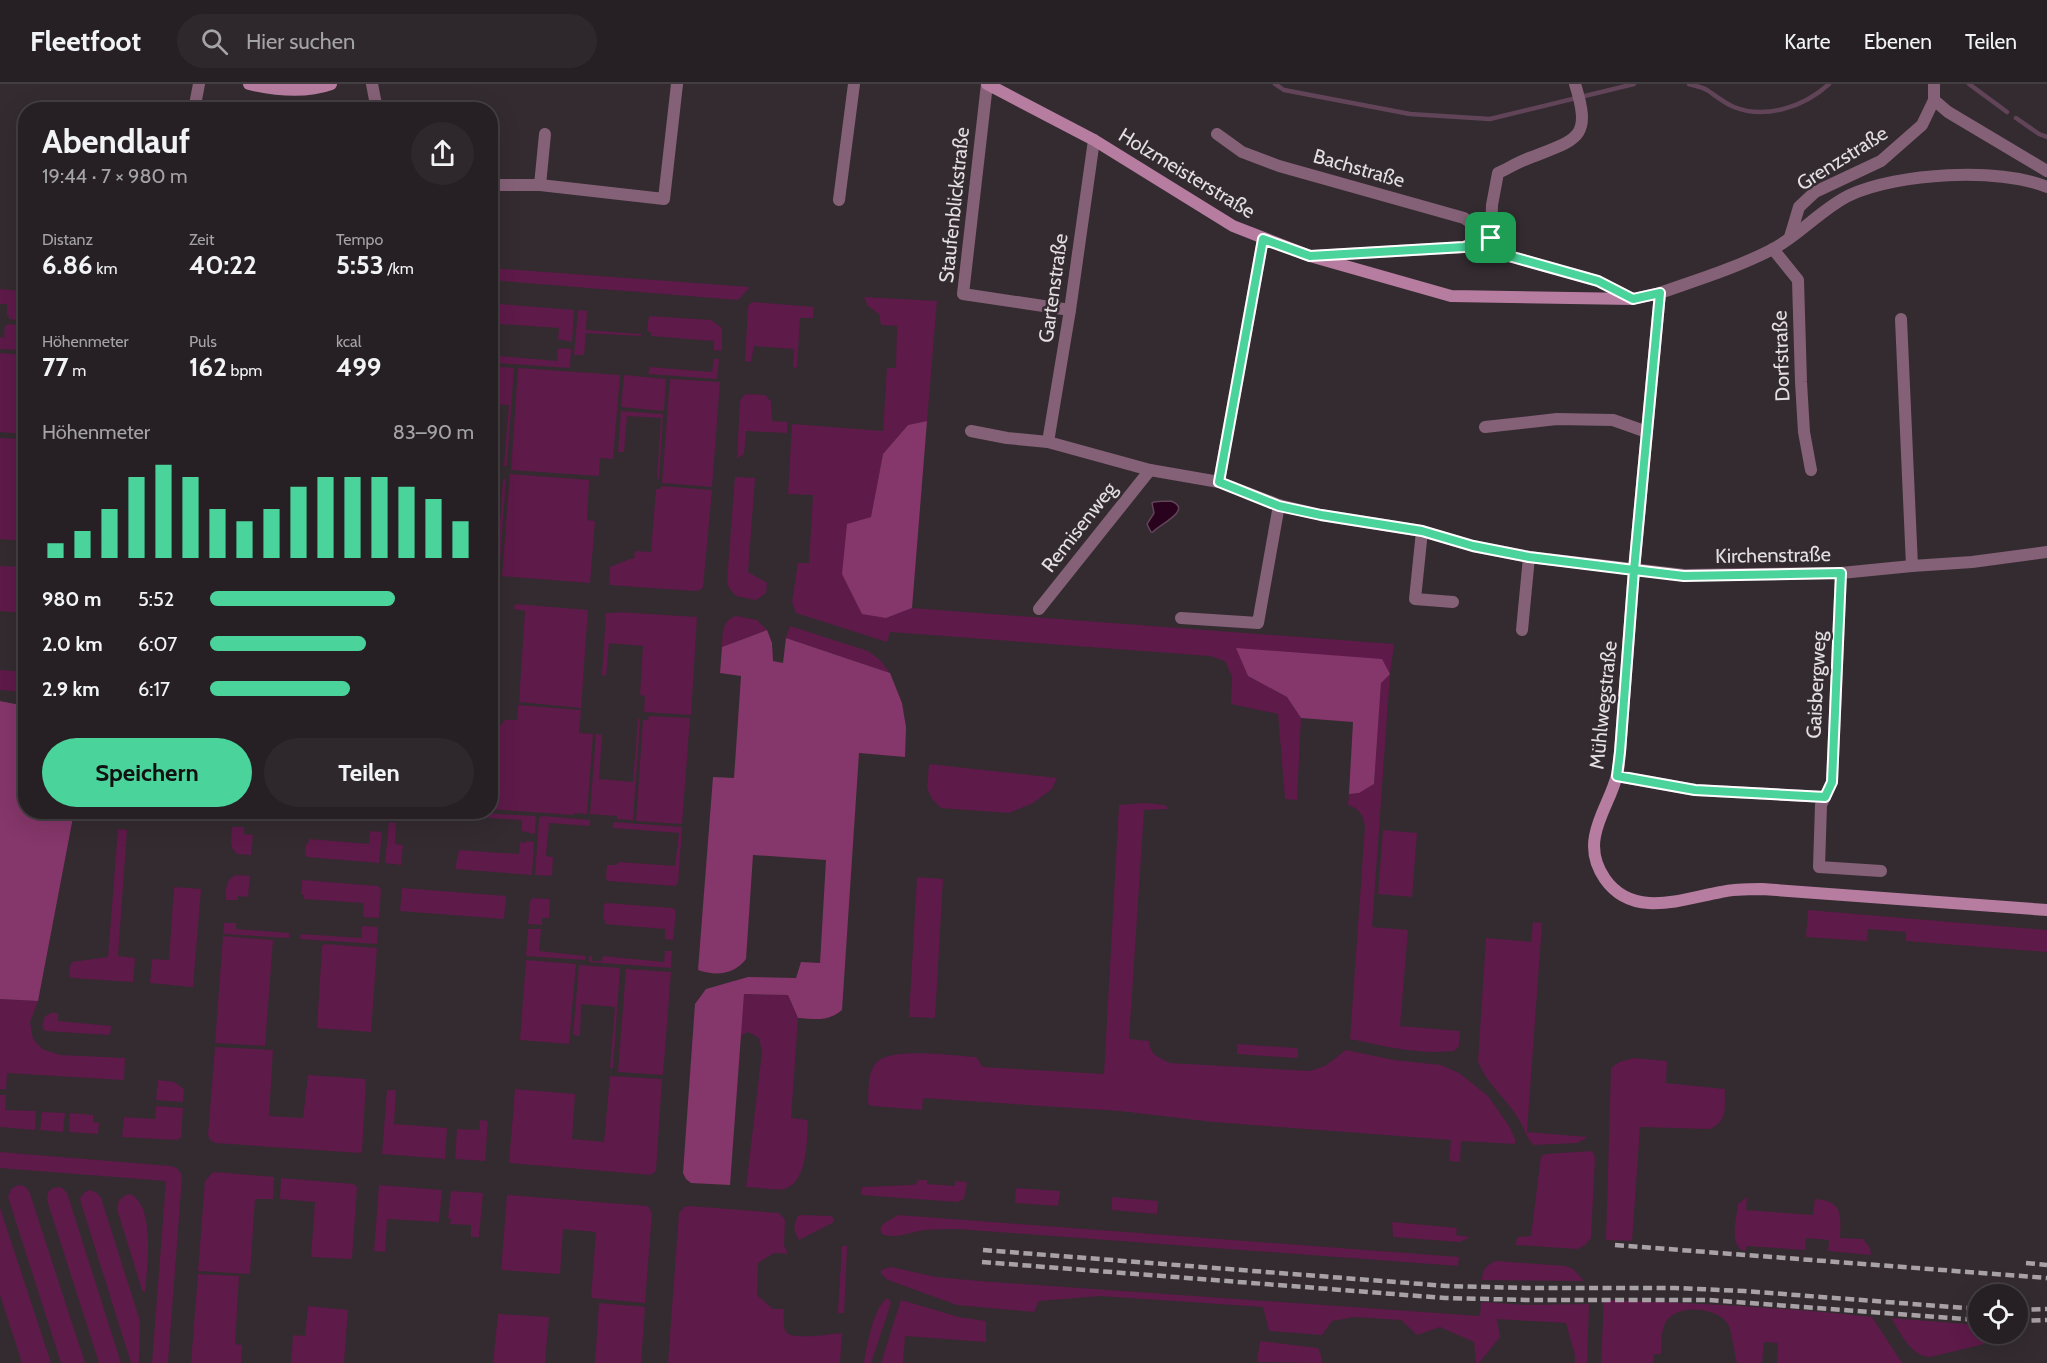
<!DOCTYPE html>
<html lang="de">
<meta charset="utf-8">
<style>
:root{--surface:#262024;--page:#2e282c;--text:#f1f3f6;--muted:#a4a3a6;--line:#423e41;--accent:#4ad49c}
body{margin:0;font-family:Cabin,sans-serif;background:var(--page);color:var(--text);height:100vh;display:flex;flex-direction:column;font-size:22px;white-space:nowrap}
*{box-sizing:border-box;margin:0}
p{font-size:20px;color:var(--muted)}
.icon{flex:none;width:33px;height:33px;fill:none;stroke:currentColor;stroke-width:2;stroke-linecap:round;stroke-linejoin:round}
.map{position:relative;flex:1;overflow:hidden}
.sheet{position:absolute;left:18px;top:18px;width:480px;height:717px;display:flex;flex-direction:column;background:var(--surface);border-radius:24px;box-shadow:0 6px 24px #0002,0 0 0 2px var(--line)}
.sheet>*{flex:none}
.buttons{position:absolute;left:1968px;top:1200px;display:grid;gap:12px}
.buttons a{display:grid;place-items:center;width:60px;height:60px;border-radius:50%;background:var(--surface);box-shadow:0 6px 24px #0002,0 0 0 2px var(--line);font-size:30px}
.pin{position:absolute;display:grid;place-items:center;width:51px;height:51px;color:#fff;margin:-26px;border-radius:12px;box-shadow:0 3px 9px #0006}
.round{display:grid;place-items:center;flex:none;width:63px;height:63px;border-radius:32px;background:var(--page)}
.head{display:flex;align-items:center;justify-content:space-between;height:102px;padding:0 24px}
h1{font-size:33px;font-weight:800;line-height:45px}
.stats{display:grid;grid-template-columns:repeat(3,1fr);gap:9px;height:102px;padding:6px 24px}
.stats div{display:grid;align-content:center}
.stats b{font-size:26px;font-weight:800}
.stats small{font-size:16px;font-weight:400}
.stats p{font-size:16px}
.chart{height:168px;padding:12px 24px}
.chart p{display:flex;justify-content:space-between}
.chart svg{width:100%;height:108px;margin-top:6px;stroke:var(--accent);stroke-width:6}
.action{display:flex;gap:12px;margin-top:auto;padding:12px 24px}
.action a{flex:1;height:69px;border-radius:36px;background:var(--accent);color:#111;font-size:24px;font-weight:800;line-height:69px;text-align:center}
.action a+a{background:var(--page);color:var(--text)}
ul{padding:0 24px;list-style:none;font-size:20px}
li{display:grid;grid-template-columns:96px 72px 1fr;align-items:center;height:45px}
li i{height:15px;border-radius:8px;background:var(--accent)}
header{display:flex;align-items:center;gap:36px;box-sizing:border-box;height:84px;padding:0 30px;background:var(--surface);border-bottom:2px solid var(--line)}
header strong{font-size:28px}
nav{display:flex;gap:33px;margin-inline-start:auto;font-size:21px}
.search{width:420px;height:54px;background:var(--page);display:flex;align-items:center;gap:15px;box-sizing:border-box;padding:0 21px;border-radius:33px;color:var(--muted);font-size:22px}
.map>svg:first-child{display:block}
.green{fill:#5e1a49}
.forest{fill:#85366a}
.water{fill:#29021d;stroke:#614458;stroke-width:1.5}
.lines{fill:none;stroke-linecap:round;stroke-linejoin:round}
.stream{stroke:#614458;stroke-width:4.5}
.street{stroke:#856177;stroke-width:12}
.secondary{stroke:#b77da0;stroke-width:12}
.rail{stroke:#a8a2a6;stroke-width:4.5;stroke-dasharray:9 4.5;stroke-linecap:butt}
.route-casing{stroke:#fff;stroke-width:12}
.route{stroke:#4ad49c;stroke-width:8}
.labels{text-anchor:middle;stroke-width:5;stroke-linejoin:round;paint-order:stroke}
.street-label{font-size:20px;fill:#e3dee1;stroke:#332b30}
</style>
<header>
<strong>Fleetfoot</strong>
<div class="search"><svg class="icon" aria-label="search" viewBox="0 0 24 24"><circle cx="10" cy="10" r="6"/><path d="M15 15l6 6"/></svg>Hier suchen</div>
<nav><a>Karte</a><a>Ebenen</a><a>Teilen</a></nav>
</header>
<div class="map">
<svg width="2047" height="1279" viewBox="0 0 2047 1279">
<rect width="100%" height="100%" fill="#332b30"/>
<g class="green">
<polygon points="490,184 491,184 750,203 738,216 491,196"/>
<polygon points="0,205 21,207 19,236 9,235 9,232 7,231 7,220 0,220"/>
<path d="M864,213L937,217L927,337L908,341L883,370L871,433L886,534L912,524L1394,560L1390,590L1372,843L1408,846L1400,942L1460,947L1459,962L1454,967C1419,971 1384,962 1350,955L1365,742C1363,730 1359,725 1348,721L1349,710L1359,709L1374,700L1381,599L1248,592L1287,613L1301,634L1297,716L1285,715L1278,630L1231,620L1232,593L1225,577L1210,572L890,548L887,558L796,529L792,518L798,479H809L813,411L788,410L792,340L883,347L887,284H896L897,242L881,241L879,230L868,222Z"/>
<polygon points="752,218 814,223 813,234 800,234 797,284 793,283 794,265 754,262 751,278 745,277 748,222"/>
<polygon points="500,220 574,226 572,258 558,255 559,244 499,240 499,235 496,235 497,222"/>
<polygon points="578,226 587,227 586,246 641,250 641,252 586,249 584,271 574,271"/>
<polygon points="649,232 711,236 722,244 722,267 714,266 714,257 651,252 651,248 647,247"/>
<polygon points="9,240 19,241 17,266 0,265 0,253 4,254 5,242"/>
<polygon points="562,264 571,265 570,284 497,279 498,272 557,277 558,265"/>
<polygon points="0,269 25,271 25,350 0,348"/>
<polygon points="714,275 719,275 717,295 648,290 650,283 712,288"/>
<polygon points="490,282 514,284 507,382 504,382 509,321 491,320"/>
<polygon points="518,284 620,291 613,375 600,374 599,392 511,386"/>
<polygon points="624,291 666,295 664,327 621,323"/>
<polygon points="670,295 720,298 712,403 662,399"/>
<polygon points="748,310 765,311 771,317 772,337 787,338 787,349 746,347 744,370 737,375 740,317 744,311"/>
<polygon points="621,327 663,330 659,395 657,395 661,334 627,332 624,368 618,368"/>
<polygon points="0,354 25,355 25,457 0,455"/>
<polygon points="510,390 589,396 587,436 595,437 590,499 502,492"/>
<polygon points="735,393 755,394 748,488 767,499 766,509 756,516 736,512 729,504 727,497"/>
<polygon points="503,395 506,395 499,492 491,491 491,456 499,456"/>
<polygon points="661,402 712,406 703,503 700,506 695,507 609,501 610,483 630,475 634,475 635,467 651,468 656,405 661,405"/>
<polygon points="0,482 25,483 25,529 0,527"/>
<polygon points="515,520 588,526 581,624 519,618 525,527 514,525"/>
<polygon points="618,528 697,533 691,631 644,628 645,612 640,611 643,562 609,559 606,592 602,591 606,529 617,529"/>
<path d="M736,532L757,536L767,546L722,563C723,549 721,537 736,532Z"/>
<polygon points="790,542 868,567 880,576 890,589 786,554"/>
<polygon points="0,586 25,588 25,608 0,606"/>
<polygon points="518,621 581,626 579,649 593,650 587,730 575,729 573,731 491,725 491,652 505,636 517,636"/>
<polygon points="649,632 690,634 682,740 636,737 643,636 648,636"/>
<polygon points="638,635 640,635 633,736 617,735 617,732 590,730 596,650 602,651 599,695 633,698"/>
<polygon points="929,680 1057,694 1052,705 1033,719 1009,729 941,724 932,715 927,704"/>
<path d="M1145,719L1165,721L1168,724L1167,725L1144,726L1129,955L1149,957C1150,971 1158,973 1170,979L1309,987L1325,982L1346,966L1394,976L1441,981L1459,989L1488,1012L1509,1042L1515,1055V1060L1461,1057L1460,1078L1449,1077L1451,1056L1213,1038L1120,1027L923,1014L922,1026L872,1022L868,1020C869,1007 867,989 876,979C890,962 955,972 976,973L983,983L1104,990L1119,721Z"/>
<polygon points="460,728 536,732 535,750 522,747 522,736 461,732"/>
<polygon points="542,732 590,736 590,742 549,739 546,772 553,773 552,792 535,791 539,734"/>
<polygon points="389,738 396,739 395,760 403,761 401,781 385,779"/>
<polygon points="613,738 682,743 678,799 675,802 608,797 606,794 607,781 617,781 618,778 675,782 679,749 613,744"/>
<polygon points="232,743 244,743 244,750 253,751 251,771 237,770 232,764 231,758"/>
<path d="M118,745L127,746L118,872L135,874L133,898L71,894C68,888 69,883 72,878L108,873Z"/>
<polygon points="1383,746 1417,749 1412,813 1378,810"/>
<polygon points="370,747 382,748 379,779 307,773 305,770 306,760 308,760 309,755 369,760"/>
<polygon points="526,757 534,758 532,791 455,785 459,766 519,770 520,758 526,759"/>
<path d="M237,791L250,792L248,813L238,812V816H226C226,805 225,794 237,791Z"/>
<polygon points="917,793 943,795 935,934 909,933"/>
<polygon points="302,796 378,802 381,805 379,834 363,833 364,819 304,815 304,811 301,810"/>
<polygon points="174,803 201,805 193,903 150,899 152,875 169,876"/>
<polygon points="402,804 506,812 504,835 400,827"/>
<polygon points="533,814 550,815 549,834 542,834 542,841 528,840 530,817"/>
<polygon points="606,819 673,824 676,827 673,856 665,855 665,845 605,840 605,836 603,836 604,821"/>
<polygon points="1808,826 2047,846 2047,868 1906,857 1906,848 1868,845 1867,857 1806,853"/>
<path d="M1533,838L1542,839L1527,1048L1588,1053L1577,1059L1534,1061C1527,1055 1526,1049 1522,1041C1510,1017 1487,1002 1478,977L1486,854L1531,858Z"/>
<polygon points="224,839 236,839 236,845 289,849 289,854 223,850"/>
<polygon points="362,842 378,843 377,860 300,855 301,850 361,854"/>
<polygon points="528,845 541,845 539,867 585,872 585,876 526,872"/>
<polygon points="223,852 273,856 265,962 215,959"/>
<polygon points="325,860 377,864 371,948 317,944 322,862"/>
<polygon points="665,867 672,867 671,884 589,878 589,872 592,872 592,877 602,877 603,872 664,878"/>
<polygon points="526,876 576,880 569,960 520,956"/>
<polygon points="579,881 620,884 613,984 610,984 615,923 581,920 580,952 573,951"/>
<polygon points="626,885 671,888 663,991 618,988"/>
<path d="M744,910L788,911L798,934L791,1034L808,1036C807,1054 808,1099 784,1105C776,1107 756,1103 746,1103L762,968L759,954L748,948L740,952Z"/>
<polygon points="0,915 38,917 30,938 33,955 42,965 60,971 125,974 124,996 7,989 6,1006 0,1005"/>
<polygon points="51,929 58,929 58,937 111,942 110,951 45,947 42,941 45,932"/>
<polygon points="1237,960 1295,964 1298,965 1298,973 1295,974 1237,970"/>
<polygon points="215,963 273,966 269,1032 303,1034 308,991 366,995 362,1068 360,1069 215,1059 210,1056 208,1051"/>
<path d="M1634,974L1667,977L1666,999L1725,1005C1724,1023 1729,1036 1710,1045L1640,1043L1632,1157L1606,1156L1611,984L1619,978Z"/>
<polygon points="610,992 662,995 656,1087 651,1091 509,1079 515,1005 575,1010 572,1055 604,1058"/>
<polygon points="158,996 174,998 184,1005 183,1018 156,1016"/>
<polygon points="387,1006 396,1006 394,1040 447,1044 445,1075 382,1070"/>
<polygon points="0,1011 6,1011 5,1026 36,1027 35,1046 0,1043"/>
<polygon points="156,1022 183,1024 181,1053 177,1056 122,1053 124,1033 155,1035"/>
<polygon points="42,1028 65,1029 63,1048 40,1046"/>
<polygon points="70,1029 93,1031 93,1038 99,1039 98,1050 69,1048"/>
<polygon points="480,1036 488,1037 485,1077 455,1075 457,1045 479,1046"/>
<polygon points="1592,1067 1595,1073 1591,1154 1585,1161 1578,1165 1515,1161 1518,1153 1531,1152 1541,1072 1546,1070"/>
<path d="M0,1068L170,1082C177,1083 180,1086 182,1093L168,1279H152L166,1097L0,1084Z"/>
<polygon points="216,1088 274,1093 273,1115 255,1115 250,1190 198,1187 205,1097 212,1089"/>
<polygon points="281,1094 353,1100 357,1103 352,1175 311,1173 315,1118 280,1115"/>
<polygon points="918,1096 927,1096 927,1100 955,1102 955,1097 967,1098 964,1115 957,1118 861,1111 862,1103 911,1101 916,1100"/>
<polygon points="18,1101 24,1102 29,1107 85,1279 61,1279 8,1113 11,1105"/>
<polygon points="379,1101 442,1106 439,1138 387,1135 385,1168 374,1167"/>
<polygon points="61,1103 67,1109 121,1279 99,1279 47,1116 48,1108 53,1104"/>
<polygon points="1016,1104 1060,1107 1058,1122 1015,1119"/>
<polygon points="90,1106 97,1109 101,1114 140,1237 139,1279 131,1279 81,1119 80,1114 85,1108"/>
<polygon points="451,1107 483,1109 479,1153 471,1153 471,1141 450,1140 451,1135 448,1134"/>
<path d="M130,1110C156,1122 147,1184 145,1208L142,1206L117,1125C118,1116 121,1112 130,1110Z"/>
<polygon points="507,1111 648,1122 652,1129 645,1219 591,1214 596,1148 563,1145 560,1190 501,1186"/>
<polygon points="1112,1113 1158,1117 1157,1130 1112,1126"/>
<path d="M1747,1113L1746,1126L1813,1131L1815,1115C1843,1117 1841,1130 1840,1154L1863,1155L1870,1164L1871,1171L1828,1167L1829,1156L1806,1154L1805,1166L1747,1162L1745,1167C1728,1163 1737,1133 1738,1120Z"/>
<path d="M690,1122L779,1129L785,1136L784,1161L788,1170L774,1169L758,1179L757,1211L773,1225H784C784,1232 782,1244 787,1249C795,1256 831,1250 842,1249L840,1279H668L679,1129L684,1123Z"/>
<polygon points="0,1124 51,1279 22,1279 0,1211"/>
<path d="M799,1131L832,1132L834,1138L799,1156C794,1147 792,1140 799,1131Z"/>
<path d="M898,1131L1459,1173L1458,1182L957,1145C947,1145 936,1145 926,1146C912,1147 896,1156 882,1150L880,1145L883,1140Z"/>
<polygon points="1392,1138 1457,1144 1456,1151 1470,1153 1460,1158 1393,1153"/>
<polygon points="842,1162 847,1162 844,1229 838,1229"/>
<path d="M1496,1177L1565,1182L1573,1185L1584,1197L1482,1196C1482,1186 1486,1181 1496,1177Z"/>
<polygon points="891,1183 936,1193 979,1197 1480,1232 1481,1218 1526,1221 1589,1220 1587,1279 1575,1279 1575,1272 1566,1239 1497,1235 1500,1253 1479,1279 1476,1279 1474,1258 1440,1243 1417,1251 1401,1236 1354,1233 1332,1237 1322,1251 1269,1247 1263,1223 1100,1212 1039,1217 1034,1228 957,1221 888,1196 881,1190 881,1186"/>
<polygon points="198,1190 239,1192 235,1260 242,1261 241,1279 191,1279"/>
<path d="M888,1214L891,1219L871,1279H864C867,1263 873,1222 888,1214Z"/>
<polygon points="901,1216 959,1233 986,1237 986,1258 905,1252 903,1279 881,1279"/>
<path d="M1604,1216C1693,1219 1782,1223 1872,1233L1902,1279H1777L1778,1259L1764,1258L1762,1279H1737C1735,1272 1731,1246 1729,1242C1720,1224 1683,1220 1669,1234C1660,1243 1662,1258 1661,1270H1654L1653,1279H1601Z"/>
<polygon points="599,1219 645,1223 641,1279 595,1279"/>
<polygon points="308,1222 348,1226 344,1279 291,1279 293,1251 305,1252"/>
<polygon points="498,1230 549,1233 545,1279 493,1279"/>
<path d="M1891,1234L1978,1241V1250H1987V1256L1984,1260L1930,1273C1910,1272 1901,1249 1891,1234Z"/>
<polygon points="1260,1257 1318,1264 1321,1272 1321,1279 1257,1278"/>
</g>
<g class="forest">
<polygon points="927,337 912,524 886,534 862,530 842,490 847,440 871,433 883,370 908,341"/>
<path d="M767,546L772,559L773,577L783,579L786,554L890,589L902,619L906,643L905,673L859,669L842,926C828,938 815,935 798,934L788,911L744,910L730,1101L691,1099L686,1095L683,1089L695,920L706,905L748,893L796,894L801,878L820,879L826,776L753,771L746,875C734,891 716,892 698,886L713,693L734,694L741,592L720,589L722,563Z"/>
<polygon points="1236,564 1382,575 1390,590 1381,599 1374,700 1359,709 1349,710 1353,638 1301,634 1287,613 1248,592"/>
<polygon points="0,617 25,622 26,728 74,728 38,917 0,915"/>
</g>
<path class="water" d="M1171,417C1194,426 1158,441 1153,448H1151L1147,440L1154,429L1152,419C1156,416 1165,418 1171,417Z"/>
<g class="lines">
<g class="stream">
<polyline points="1275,0 1284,6 1410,30 1490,35 1634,0"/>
<path d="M1689,0C1695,2 1702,3 1707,6C1716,12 1724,19 1734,23C1766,36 1805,22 1829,0"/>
<polyline points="1969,0 2007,28"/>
<polyline points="2016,34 2039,50 2047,53"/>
</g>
<g class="street">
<polyline points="372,0 377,26"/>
<polyline points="987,0 963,210 1070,226"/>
<polyline points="1934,16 1948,28 2047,87"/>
<polyline points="194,26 199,0"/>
<polyline points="1217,50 1242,68 1279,82 1464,134 1491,154 1509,172 1598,197 1633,215"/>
<polyline points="1094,56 1070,226 1048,358 1150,386 1219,398 1263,155"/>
<polyline points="490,101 540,101 664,115 677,0"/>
<polyline points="540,101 545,50"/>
<polyline points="839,116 854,0"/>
<polyline points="1790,153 1799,123 1815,108 1881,77 1922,41 1934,16 1934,0"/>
<polyline points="1773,165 1798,196 1801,298 1804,348 1811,386"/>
<path d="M1314,172L1464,163L1491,154L1492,121L1498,89C1509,84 1520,77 1532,73C1578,55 1592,54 1575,0"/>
<path d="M1660,209C1697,196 1736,184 1771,166C1798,153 1822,124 1850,111C1898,89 1998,83 2047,103"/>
<polyline points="1901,235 1912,482"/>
<polyline points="1485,343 1557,335 1613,336 1647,348"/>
<polyline points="971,347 1007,354 1048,358"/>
<polyline points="1219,398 1279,421 1321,431 1422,447 1473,462 1529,473 1684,491 1841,489 1912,482 1972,478 2047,468"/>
<polyline points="1422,447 1415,515 1453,518"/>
<polyline points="1841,489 1832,698 1821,721 1819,783 1881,787"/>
<polyline points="1039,525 1150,386"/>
<polyline points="1181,534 1258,539 1279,421"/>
<polyline points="1522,546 1529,473"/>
<polyline points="1617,692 1695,706 1825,713"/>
</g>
<g class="secondary">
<path d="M249,0C275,6 306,9 331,0"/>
<path d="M987,0L1094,56L1233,142L1310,172L1451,212L1633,215L1660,209L1634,486L1620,668C1619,676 1619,684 1617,691C1612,712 1599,730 1595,752C1592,768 1596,782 1605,795C1633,835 1682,815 1721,808C1734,805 1748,805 1762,805L2047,826"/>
</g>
<g class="rail">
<polyline points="1615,1161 2047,1194"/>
<polyline points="983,1166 1447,1202 1527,1204 1675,1204 1744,1207 1978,1225"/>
<polyline points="982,1178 1445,1214 1529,1216 1708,1216 1978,1236"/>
<polyline points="2026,1179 2047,1181"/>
<polyline points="2018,1226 2047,1225"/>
<polyline points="2018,1237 2047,1236"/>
</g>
</g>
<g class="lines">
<g class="route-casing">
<polyline id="route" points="1491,154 1464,163 1310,172 1263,155 1219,398 1279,422 1321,431 1422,447 1473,462 1529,473 1634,486 1620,668 1617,692 1695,706 1825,713 1832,698 1841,489 1684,492 1634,486 1660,209 1633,215 1598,197 1509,172 1491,154"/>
</g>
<use href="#route" class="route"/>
</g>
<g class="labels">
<g class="street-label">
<text transform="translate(1842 74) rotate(-32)" y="7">Grenzstraße</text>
<text transform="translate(1359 84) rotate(16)" y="7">Bachstraße</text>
<text transform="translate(1187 89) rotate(31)" y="7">Holzmeisterstraße</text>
<text transform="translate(954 121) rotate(-84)" y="7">Staufenblickstraße</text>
<text transform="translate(1053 204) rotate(-82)" y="7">Gartenstraße</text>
<text transform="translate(1781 272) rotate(-92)" y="7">Dorfstraße</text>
<text transform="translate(1079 443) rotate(-52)" y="7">Remisenweg</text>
<text transform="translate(1773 471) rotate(-1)" y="7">Kirchenstraße</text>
<text transform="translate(1816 601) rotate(-87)" y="7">Gaisbergweg</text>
<text transform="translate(1603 621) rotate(-84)" y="7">Mühlwegstraße</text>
</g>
</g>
</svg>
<div class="buttons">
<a><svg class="icon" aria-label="locate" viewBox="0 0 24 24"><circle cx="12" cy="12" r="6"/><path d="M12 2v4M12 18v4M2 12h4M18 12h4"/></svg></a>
</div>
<div class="pin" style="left:1491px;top:154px;background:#1e9e55"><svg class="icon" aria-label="arrive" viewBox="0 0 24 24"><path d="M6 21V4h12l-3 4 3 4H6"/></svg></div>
<section class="sheet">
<div class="head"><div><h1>Abendlauf</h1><p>19:44 · 7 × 980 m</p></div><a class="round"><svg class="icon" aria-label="share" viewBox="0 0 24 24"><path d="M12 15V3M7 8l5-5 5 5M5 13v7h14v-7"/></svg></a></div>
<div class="stats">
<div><p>Distanz</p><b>6.86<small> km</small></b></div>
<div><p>Zeit</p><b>40:22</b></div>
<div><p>Tempo</p><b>5:53<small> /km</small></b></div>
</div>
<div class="stats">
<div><p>Höhenmeter</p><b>77<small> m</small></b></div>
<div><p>Puls</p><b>162<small> bpm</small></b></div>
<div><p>kcal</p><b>499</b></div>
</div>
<div class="chart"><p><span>Höhenmeter</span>83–90 m</p>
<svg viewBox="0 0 160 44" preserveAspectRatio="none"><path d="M5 44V38M15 44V33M25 44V24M35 44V11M45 44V6M55 44V11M65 44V24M75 44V29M85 44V24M95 44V15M105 44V11M115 44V11M125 44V11M135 44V15M145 44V20M155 44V29"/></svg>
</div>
<ul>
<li><b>980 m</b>5:52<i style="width:70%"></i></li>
<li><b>2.0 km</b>6:07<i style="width:59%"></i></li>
<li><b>2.9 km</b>6:17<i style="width:53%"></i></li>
</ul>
<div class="action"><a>Speichern</a><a>Teilen</a></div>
</section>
</div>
